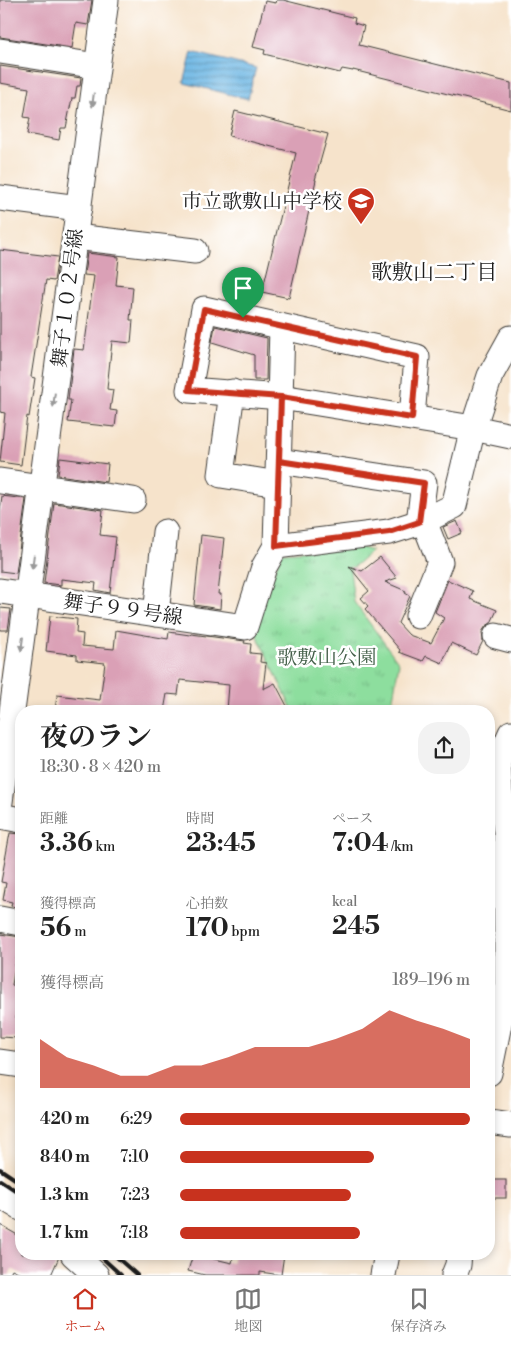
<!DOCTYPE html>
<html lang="ja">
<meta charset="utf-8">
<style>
:root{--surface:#fff;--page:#f2f2f2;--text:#222;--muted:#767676;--line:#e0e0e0;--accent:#c8321e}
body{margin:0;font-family:"Libre Bodoni","Noto Serif JP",serif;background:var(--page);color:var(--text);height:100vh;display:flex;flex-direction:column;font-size:19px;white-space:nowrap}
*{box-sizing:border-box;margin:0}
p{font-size:16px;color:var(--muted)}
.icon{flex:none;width:28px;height:28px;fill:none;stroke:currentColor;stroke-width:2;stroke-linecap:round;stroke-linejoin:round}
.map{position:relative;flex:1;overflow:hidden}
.sheet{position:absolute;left:15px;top:705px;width:480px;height:555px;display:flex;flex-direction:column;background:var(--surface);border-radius:20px;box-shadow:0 2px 8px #0003}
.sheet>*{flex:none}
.pin{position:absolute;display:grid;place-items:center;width:42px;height:42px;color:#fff;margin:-51px -21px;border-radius:50% 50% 50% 0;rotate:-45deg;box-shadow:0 0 5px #0007}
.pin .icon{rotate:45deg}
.round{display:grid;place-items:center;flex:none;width:52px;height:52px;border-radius:20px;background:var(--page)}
.overview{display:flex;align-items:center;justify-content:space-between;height:85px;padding:0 25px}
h1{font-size:28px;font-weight:700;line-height:38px}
.stats{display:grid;grid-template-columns:repeat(3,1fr);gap:8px;height:85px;padding:5px 25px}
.stats div{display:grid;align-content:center}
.stats b{font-size:25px;font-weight:700}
.stats small{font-size:14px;font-weight:400}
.stats p{font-size:14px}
.chart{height:140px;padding:10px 25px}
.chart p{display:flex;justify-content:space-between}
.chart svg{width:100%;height:90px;margin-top:5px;fill:var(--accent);opacity:.7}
ul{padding:0 25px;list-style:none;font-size:16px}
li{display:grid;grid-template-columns:80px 60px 1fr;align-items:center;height:38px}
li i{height:12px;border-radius:6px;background:var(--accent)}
.dock{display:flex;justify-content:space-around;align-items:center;height:70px;border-top:1px solid var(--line);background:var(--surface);font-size:14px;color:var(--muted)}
.dock a{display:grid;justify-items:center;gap:2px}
.dock .selected{color:var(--accent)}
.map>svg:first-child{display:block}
.grass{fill:url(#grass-tufts);stroke:#547d5d}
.water{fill:url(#water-rules);stroke:#436880}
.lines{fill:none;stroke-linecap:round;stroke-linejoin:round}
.stream{stroke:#6ab5e3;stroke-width:5.5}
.building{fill:#daa0b6}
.minor-casing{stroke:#3d3a36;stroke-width:27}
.minor{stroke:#fff;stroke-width:25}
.rail{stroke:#1c1c1c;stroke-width:4}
.oneway{fill:#999}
.route-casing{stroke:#fff;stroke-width:10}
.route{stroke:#c8321e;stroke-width:6}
.labels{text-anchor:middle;stroke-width:5;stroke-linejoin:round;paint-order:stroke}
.poi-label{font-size:20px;fill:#1c1c1c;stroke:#fff;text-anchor:end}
.street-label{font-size:20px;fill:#1c1c1c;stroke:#fff}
.park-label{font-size:20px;fill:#44604a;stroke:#fff}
.neighbourhood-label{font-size:21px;fill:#1c1c1c;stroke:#fff}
</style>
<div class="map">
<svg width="511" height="1275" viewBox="0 0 511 1275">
<defs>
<pattern id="grass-tufts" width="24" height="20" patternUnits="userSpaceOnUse" patternTransform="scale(1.25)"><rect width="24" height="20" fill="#8dde9e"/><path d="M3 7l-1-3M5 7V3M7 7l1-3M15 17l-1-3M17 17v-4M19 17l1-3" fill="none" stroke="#79be88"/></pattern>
<pattern id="water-rules" width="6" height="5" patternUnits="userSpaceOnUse" patternTransform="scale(1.25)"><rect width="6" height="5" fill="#6ab5e3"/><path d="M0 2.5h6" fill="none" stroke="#5692b7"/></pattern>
</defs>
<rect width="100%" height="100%" fill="#fff"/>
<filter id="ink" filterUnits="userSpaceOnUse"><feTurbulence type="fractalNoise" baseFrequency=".02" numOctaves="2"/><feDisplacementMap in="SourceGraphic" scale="10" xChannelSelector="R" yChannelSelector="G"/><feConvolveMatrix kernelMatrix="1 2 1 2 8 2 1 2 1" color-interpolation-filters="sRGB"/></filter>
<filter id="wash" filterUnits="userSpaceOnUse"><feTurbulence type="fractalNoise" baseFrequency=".0096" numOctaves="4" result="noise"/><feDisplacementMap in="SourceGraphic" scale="20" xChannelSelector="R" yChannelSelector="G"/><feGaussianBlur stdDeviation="1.12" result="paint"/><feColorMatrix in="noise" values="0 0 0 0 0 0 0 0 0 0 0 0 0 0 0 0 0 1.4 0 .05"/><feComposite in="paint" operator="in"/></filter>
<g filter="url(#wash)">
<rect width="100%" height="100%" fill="#f6e3cb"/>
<polygon class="grass" points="359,547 372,551 350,570 354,602 399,663 391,710 390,711 293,711 253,627 282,552"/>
<polygon class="water" points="192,52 256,68 248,99 184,83"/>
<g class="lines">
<polyline class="stream" points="489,978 494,995"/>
</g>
<g id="blocks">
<g class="building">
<polygon points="0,0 92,0 88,25 76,23 72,48 0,37"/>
<polygon points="277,0 283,0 355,18 354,23 364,26 359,45 511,83 511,110 353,70 353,71 342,69 340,73 264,54 265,50 253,47 265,1 276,3"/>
<polygon points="0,66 81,78 80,86 77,86 75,98 72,98 66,128 61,128 59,140 27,134 30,118 24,117 29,88 0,83"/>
<polygon points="235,111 328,134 315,180 316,180 289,298 262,292 296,153 229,136"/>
<polygon points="0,250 58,257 54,281 46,280 31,377 35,378 29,417 27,416 21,465 0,462 5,413 0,412"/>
<polygon points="87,253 119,257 116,285 133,287 130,320 133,320 131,343 112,341 107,389 113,390 110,410 117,411 115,427 68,422 71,400 68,400 74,349 84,350 94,276 84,275"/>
<polygon points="215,326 267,338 266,380 254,380 254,355 212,342"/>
<polygon points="60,458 108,464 106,482 58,475"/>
<polygon points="2,496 26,499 16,573 0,571 0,510"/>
<polygon points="54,503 103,510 100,535 116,537 110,593 95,590 96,583 61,579 61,585 44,583"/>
<polygon points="457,521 462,533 448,539 443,527"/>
<polygon points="201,535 224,538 218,594 221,594 220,609 194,605"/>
<polygon points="380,557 397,578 385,582 406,591 405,593 410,596 398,623 409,635 431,643 444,618 435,612 448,580 473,591 470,599 497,610 491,623 486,626 482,632 483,641 476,655 451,643 442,663 426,656 423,661 399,652 400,650 365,609 368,606 361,598 369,591 349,566 362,571"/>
<polygon points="0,608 11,609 8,630 0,630"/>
<polygon points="50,616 77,619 76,633 83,634 82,646 114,649 116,630 168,639 169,632 190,635 191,634 245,641 244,643 251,644 250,653 261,654 260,662 266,663 263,689 275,683 287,706 277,711 227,711 229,685 180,680 178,695 167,694 164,711 55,711 57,695 100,700 105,663 77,660 77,655 46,651"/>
<polygon points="10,833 21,834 21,908 11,906 12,902 3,900 6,883 1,882"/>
<polygon points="0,934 21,937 21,954 17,954 12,985 21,987 16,1018 21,1019 18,1038 0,1037"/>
<rect x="489" y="1180" width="17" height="18"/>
<polygon points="0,1225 21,1237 21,1254 59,1254 59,1257 51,1275 24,1275 12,1269 9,1275 0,1275"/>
<polygon points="193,1254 232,1263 234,1254 284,1254 281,1275 260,1272 260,1275 205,1275 188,1271"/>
</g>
</g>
</g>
<g filter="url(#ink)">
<use href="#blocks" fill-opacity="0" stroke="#3d3a36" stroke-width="1"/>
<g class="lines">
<g class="minor-casing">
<g id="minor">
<polyline points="0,51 97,66"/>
<polyline points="0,198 79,208"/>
<polyline points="75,237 195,251"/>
<polyline points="232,392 221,475 278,484"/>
<polyline points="412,418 417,357 204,309 189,390 281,397 473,428 511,436"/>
<polyline points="279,461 424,483 419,522"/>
<polyline points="0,481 133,500"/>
<polyline points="276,546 282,327"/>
<polyline points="0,591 245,627 264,567 276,546 389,532 424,521 454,506 473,428 490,376 511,338"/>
<polyline points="156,614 165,532"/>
<polyline points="418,616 440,562 424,521"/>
<polyline points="496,636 511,640"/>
<polyline points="0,802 106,0"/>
<polyline points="0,816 21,820"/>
<polyline points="0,919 21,923"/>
<polyline points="0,1062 21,1065"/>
<polyline points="489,1073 507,985 506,832 500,792 498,762 511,733"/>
<polyline points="489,1122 511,1125"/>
<polyline points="0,1195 21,1208"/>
<polyline points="73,1254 96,1275"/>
<polyline points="383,1275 387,1254"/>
<polyline points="454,1275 458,1265 459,1254"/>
</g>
</g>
<use href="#minor" class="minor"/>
<g class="rail">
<polyline points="0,1169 21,1183"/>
<polyline points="0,1180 21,1194"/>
<polyline points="98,1254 121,1275"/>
<polyline points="113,1254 137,1275"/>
</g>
</g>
<defs><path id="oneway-solid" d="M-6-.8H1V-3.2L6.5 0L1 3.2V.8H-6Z" transform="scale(1.25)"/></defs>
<g class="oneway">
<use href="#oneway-solid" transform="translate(93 100) rotate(97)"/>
<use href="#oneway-solid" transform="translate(54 400) rotate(97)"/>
<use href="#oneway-solid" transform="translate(33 562) rotate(97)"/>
<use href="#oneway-solid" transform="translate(22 644) rotate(98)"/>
</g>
</g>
<g class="lines" filter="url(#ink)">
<g class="route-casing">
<polyline id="route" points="243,318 204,309 189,390 281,397 276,546 389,532 419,522 424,483 279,461 281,397 412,418 417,357 243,318"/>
</g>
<use href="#route" class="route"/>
</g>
<defs>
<g id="school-pin" transform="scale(1.4375)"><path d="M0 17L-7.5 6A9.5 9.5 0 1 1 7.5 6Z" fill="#c8321e" stroke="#fff"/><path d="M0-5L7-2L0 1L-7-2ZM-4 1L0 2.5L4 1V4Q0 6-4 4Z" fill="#fff"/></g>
</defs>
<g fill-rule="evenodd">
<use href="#school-pin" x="361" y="201"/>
</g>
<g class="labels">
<g class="poi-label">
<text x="342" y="208">市立歌敷山中学校</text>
</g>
<g class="street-label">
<text transform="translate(67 298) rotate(-83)" y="7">舞子１０２号線</text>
<text transform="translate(123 609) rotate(8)" y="7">舞子９９号線</text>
</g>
<g class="park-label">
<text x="327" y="664">歌敷山公園</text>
</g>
<g class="neighbourhood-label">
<text x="434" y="279">歌敷山二丁目</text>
</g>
</g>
</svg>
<div class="pin" style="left:243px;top:318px;background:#1e9e55"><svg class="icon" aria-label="arrive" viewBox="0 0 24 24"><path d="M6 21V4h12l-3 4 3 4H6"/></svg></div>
<section class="sheet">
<div class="overview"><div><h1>夜のラン</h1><p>18:30 · 8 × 420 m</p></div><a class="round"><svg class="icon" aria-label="share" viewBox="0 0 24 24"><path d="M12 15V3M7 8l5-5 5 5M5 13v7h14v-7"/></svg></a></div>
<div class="stats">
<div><p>距離</p><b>3.36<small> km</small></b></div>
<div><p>時間</p><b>23:45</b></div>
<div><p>ペース</p><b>7:04<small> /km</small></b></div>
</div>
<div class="stats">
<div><p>獲得標高</p><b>56<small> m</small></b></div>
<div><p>心拍数</p><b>170<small> bpm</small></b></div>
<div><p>kcal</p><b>245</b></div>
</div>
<div class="chart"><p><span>獲得標高</span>189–196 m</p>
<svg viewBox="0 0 160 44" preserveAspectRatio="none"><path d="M0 44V20L10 29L20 33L30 38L40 38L50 33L60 33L70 29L80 24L90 24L100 24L110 20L120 15L130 6L140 11L150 15L160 20V44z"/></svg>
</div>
<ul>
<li><b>420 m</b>6:29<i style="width:100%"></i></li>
<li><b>840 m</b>7:10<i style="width:67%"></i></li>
<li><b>1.3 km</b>7:23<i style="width:59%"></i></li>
<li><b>1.7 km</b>7:18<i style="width:62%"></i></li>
</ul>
</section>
</div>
<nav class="dock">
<a class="selected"><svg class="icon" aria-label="home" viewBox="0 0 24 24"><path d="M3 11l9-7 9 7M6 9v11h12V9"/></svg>ホーム</a>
<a><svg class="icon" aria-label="map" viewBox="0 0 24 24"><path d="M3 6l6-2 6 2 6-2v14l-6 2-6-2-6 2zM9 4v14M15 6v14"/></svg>地図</a>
<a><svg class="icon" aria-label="saved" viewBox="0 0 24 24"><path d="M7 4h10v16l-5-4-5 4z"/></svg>保存済み</a>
</nav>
